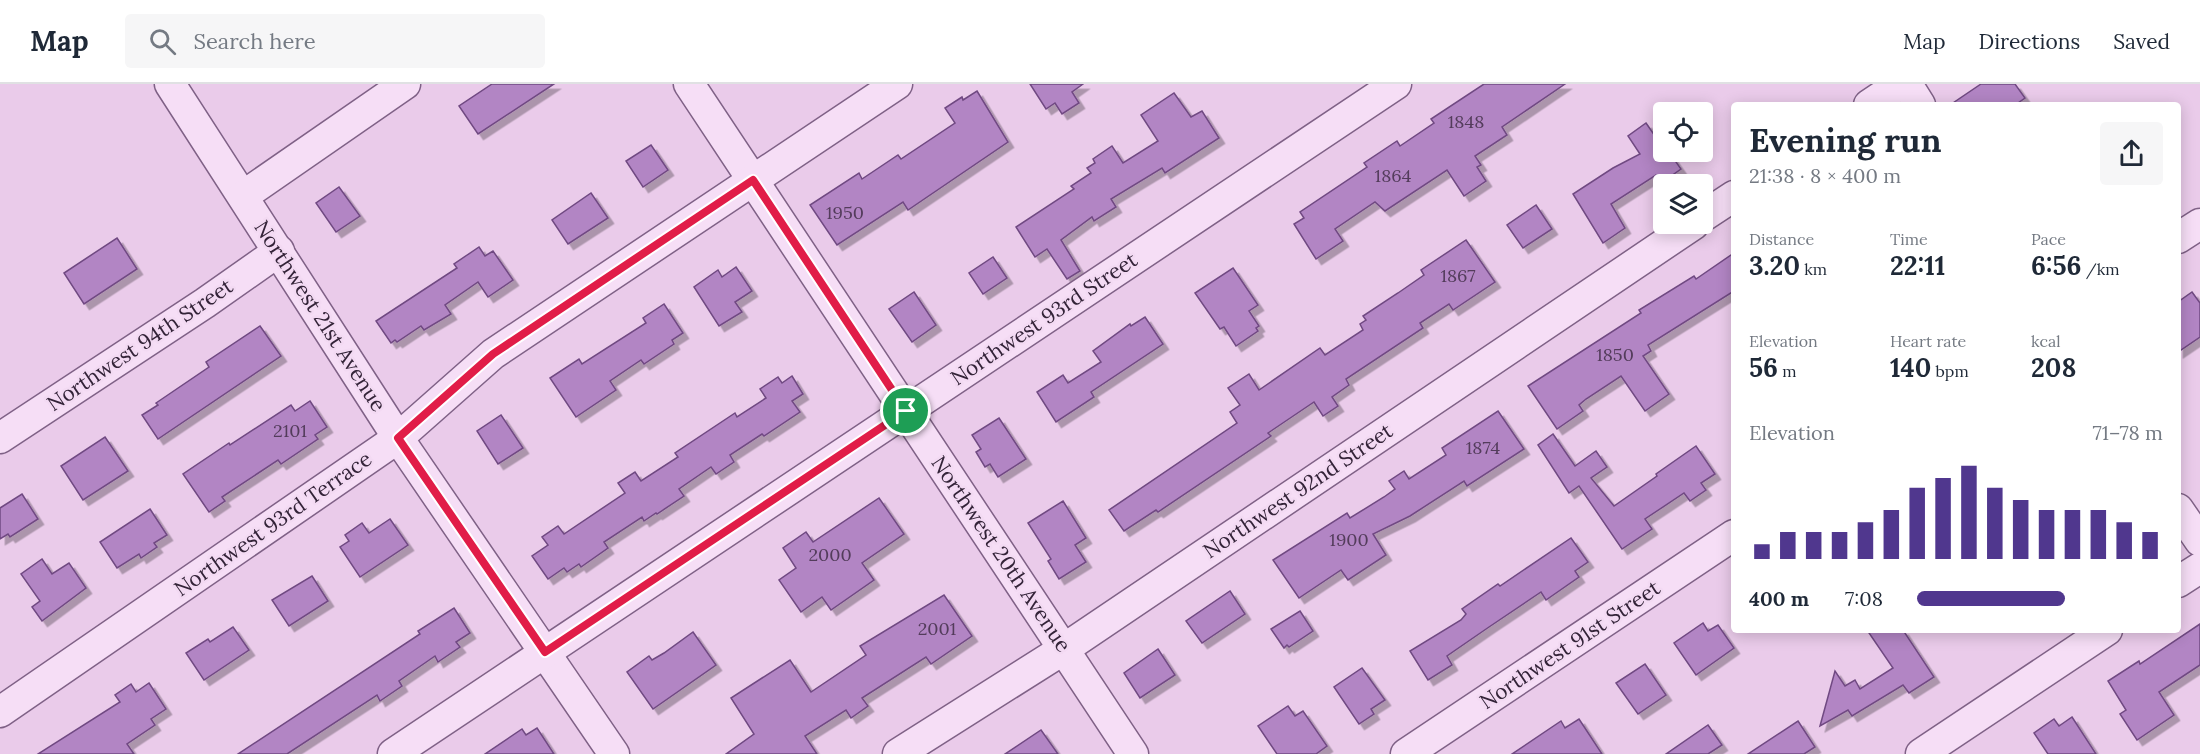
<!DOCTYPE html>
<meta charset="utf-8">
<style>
:root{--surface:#fff;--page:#f6f6f7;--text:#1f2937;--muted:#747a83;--line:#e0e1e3;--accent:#50378e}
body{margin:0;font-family:Lora,serif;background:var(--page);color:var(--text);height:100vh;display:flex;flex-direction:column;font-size:22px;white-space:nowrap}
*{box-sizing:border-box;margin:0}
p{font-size:20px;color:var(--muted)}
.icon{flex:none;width:33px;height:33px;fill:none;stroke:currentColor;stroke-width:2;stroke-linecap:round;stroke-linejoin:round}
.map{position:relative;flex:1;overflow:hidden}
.drawer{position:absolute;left:1731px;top:18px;width:450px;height:531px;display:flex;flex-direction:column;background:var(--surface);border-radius:6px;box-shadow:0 3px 15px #0003}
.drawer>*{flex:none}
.fabs{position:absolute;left:1653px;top:18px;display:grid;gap:12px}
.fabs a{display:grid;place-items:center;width:60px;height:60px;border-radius:6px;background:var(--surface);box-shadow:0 3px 15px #0003;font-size:30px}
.pin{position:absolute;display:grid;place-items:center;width:51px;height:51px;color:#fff;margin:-26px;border:3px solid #fff;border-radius:50%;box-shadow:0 2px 6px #0007}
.round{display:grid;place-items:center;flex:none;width:63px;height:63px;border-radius:6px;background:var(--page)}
.summary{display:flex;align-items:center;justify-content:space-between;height:102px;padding:0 18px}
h1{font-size:33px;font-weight:800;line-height:45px}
.stats{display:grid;grid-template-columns:repeat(3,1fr);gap:9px;height:102px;padding:6px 18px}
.stats div{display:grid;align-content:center}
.stats b{font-size:26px;font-weight:800}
.stats small{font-size:16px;font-weight:400}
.stats p{font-size:16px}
.chart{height:168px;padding:12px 18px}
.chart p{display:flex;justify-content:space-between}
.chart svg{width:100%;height:108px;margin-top:6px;stroke:var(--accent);stroke-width:6}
ul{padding:0 18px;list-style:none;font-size:20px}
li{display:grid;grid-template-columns:96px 72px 1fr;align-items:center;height:45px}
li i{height:15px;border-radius:8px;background:var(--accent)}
header{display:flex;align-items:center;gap:36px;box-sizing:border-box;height:84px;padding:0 30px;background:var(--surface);border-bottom:2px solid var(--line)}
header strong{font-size:28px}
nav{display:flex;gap:33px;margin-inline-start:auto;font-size:21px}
.search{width:420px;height:54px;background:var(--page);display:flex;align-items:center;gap:15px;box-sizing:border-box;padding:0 21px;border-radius:6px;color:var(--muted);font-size:22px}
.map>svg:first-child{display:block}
.building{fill:#b285c4;stroke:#704982;stroke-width:1.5;filter:url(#shadow)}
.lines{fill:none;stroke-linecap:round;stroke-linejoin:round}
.minor-casing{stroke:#7f6186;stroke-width:33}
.minor{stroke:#f6def6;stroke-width:30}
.route-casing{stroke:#fff;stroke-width:12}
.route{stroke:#e11d48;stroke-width:8}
.labels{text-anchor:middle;stroke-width:5;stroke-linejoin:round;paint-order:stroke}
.number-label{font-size:18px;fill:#533c5b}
.street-label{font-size:21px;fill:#332338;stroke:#f3daf3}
</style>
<header>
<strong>Map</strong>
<div class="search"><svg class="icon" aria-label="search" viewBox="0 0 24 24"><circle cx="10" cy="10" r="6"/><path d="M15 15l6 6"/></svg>Search here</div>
<nav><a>Map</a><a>Directions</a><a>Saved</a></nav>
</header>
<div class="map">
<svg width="2200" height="670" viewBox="0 0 2200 670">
<defs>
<filter id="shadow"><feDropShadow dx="5.5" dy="5.5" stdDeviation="0" flood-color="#0004"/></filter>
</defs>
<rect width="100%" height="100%" fill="#eacbea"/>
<g class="building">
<polygon points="492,0 554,0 478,50 459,22"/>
<polygon points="1030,0 1083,0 1072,8 1079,19 1062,30 1055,19 1046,25"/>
<polygon points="1484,0 1565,0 1502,43 1507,51 1475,72 1481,81 1477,83 1486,97 1464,112 1447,86 1385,127 1375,118 1335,145 1343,157 1316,175 1294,140 1304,134 1300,128 1367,83 1364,79 1397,57 1400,62 1434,39 1431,35"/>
<polygon points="1981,0 2015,0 2025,14 2015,21 1950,21"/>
<polygon points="977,7 1008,58 908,126 903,118 837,161 810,121 859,89 862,95 898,71 901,75 955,39 945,24 962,13 963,16"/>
<polygon points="1174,9 1191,33 1202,27 1219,54 1165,89 1162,84 1111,115 1116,123 1094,137 1092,133 1061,156 1080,187 1067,195 1047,165 1035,173 1016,143 1074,105 1071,102 1091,89 1087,84 1095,79 1093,75 1112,62 1123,79 1158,57 1141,31"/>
<polygon points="1646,39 1655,52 1664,47 1664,68 1669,68 1681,85 1661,99 1656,91 1611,120 1625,144 1603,159 1573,110 1613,84 1640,70 1628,52"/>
<polygon points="651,61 668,86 643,103 626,77"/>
<polygon points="339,103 360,132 336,148 316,119"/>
<polygon points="591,109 608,134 568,160 552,136"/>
<polygon points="1536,121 1552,145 1523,164 1507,141"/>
<polygon points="117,154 137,185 84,220 64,189"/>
<polygon points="1466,156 1495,198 1453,226 1449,220 1420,239 1423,244 1346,295 1349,301 1332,313 1338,322 1323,332 1314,318 1268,349 1271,352 1158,428 1156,426 1124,447 1109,426 1237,339 1230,328 1240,321 1228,304 1249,290 1259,306 1320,264 1325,271 1363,246 1360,240 1366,236 1363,232 1398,209 1424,191 1421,186"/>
<polygon points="479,163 485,172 493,167 513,196 488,213 478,198 445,221 451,230 424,246 421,242 397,258 395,256 391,259 376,237 457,184 454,180"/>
<polygon points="1734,169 1734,207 1648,261 1651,267 1643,272 1669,310 1645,327 1621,292 1586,315 1579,321 1583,327 1557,345 1528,302 1641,229 1639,226 1694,192 1696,195"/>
<polygon points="993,173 1007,194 983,210 969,189"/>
<polygon points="736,183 752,207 735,218 742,228 719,242 694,203 718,186 722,193"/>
<polygon points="1233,184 1258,221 1249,227 1259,242 1256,244 1258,247 1236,262 1224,243 1220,245 1195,209"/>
<polygon points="914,208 936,241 912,258 889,225"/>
<polygon points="2192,208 2200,219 2200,253 2178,268 2178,218"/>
<polygon points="664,220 683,249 672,256 674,260 644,280 641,276 610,297 616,306 576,333 550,294 579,275 582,280 646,239 643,234"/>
<polygon points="1145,233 1163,260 1091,308 1094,313 1056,338 1037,308 1063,291 1068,299 1101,278 1093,267 1130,240 1131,242"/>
<polygon points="260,242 281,272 158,355 142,331 158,321 156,319 209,283 206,278"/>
<polygon points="792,292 803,310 792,317 800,328 764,352 762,350 730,371 734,378 716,390 711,383 679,405 684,412 657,430 656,429 644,437 642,433 604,458 608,464 581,483 579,480 567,488 564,484 548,495 532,472 548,461 542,453 558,442 564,450 625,409 618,399 635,388 641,397 678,373 675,369 735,329 737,333 766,314 760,305 778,293 782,299"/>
<polygon points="310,317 327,343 315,351 318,355 281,380 278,376 222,413 225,417 209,428 183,390 229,359 230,361 291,321 295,327"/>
<polygon points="1498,327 1524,365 1467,402 1464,397 1410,432 1373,450 1386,471 1348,496 1341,486 1299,514 1273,476 1347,429 1350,434 1384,413 1395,405 1389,397 1404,387 1409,395 1446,371 1442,364"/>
<polygon points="501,331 523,364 498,380 477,347"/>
<polygon points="999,334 1026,375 998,393 990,380 985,383 976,368 981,365 972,351"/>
<polygon points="1553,350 1575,382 1596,367 1607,383 1591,394 1614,422 1657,392 1656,390 1696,362 1715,390 1701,399 1706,406 1690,417 1684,409 1645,435 1652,445 1622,465 1579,402 1569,409 1538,361"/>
<polygon points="105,353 128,387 83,416 61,382"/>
<polygon points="22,410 38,435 10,453 8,450 0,455 0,424"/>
<polygon points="879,414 904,450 862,479 874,496 831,526 822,513 801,528 779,496 796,484 783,464 806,448 813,458"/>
<polygon points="1063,417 1086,454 1075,461 1086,478 1059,495 1048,477 1051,475 1028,439"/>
<polygon points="150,425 167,451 154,459 157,463 141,474 139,470 117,484 100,458"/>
<polygon points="390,435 408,461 360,493 340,463 349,457 345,451 362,439 369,449"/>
<polygon points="1571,454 1588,478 1575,487 1579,493 1546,516 1541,508 1489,543 1447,572 1452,581 1428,596 1410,567 1461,536 1466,530 1462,525 1498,500 1500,502"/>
<polygon points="42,475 52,490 69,479 86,504 42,537 32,523 40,517 21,490"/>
<polygon points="312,492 328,517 289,542 272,516"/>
<polygon points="1230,507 1245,530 1202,559 1186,537"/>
<polygon points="944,511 972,552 931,580 926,573 862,614 868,622 851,634 846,626 805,652 817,670 726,670 754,650 731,614 790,576 811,608 866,571 860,562"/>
<polygon points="454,524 470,549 456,558 460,563 438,578 435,572 399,597 402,602 380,617 377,611 287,670 238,670 420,550 418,547"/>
<polygon points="1300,527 1313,547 1289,563 1287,561 1284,564 1271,545"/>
<polygon points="1703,539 1708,547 1718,541 1734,564 1696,591 1674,559"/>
<polygon points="2200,540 2200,581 2159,608 2174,631 2137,656 2120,630 2126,626 2108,597 2139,577 2140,580"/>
<polygon points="233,543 249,566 204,596 186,569 208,555 210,558"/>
<polygon points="1867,546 1903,546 1934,593 1909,609 1903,601 1852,632 1848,626 1820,642 1835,587 1845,602 1855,596 1860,605 1893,584"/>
<polygon points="693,548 716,581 653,625 627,588 649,572 652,576 664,569"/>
<polygon points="1158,565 1175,591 1140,614 1124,589"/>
<polygon points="1645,580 1666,611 1638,630 1616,599"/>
<polygon points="1362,584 1385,616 1371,625 1374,630 1359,640 1334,603"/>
<polygon points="149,599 166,625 151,635 155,641 127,660 134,670 38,670 120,618 115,611 131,600 136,608"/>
<polygon points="1288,622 1295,632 1303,627 1327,662 1316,670 1277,670 1258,642"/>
<polygon points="2072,633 2096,670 2048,670 2034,649 2054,635 2059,642"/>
<polygon points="1579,635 1602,670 1512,670 1561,637 1565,644"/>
<polygon points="1798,637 1815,663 1804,670 1748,670"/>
<polygon points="1708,641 1722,661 1708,670 1666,670"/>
<polygon points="537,644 554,670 485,670 522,645 526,651"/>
<polygon points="1041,646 1058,670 1005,670"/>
</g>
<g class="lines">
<g class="minor-casing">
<g id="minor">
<polyline points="170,0 398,354 614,670"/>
<polyline points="689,0 1133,670"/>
<polyline points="1907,0 1920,21"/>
<polyline points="1869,21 1900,0"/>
<polyline points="243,112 405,0"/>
<polyline points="1702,133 1734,112"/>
<polyline points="2178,154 2200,140"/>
<polyline points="0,354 205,219 279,167"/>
<polyline points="2178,425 2200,457"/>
<polyline points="2178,498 2200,484"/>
<polyline points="0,628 398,354 493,270 897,0"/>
<polyline points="393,670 1396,0"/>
<polyline points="898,670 1064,565 1694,140"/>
<polyline points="1406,670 1734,451"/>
<polyline points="1921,670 2107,546"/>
</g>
</g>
<use href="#minor" class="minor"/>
</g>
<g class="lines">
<g class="route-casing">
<polygon id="route" points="753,96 906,327 545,568 398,354 493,270"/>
</g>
<use href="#route" class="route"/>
</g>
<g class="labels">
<g class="number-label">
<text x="1466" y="44">1848</text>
<text x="1393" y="98">1864</text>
<text x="845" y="135">1950</text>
<text x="1458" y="198">1867</text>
<text x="1615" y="277">1850</text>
<text x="290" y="353">2101</text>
<text x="1483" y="370">1874</text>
<text x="1349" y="462">1900</text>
<text x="830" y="477">2000</text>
<text x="937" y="551">2001</text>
</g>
<g class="street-label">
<text transform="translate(320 232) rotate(57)" y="7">Northwest 21st Avenue</text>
<text transform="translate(1044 235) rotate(-34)" y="7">Northwest 93rd Street</text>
<text transform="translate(140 261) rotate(-34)" y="7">Northwest 94th Street</text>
<text transform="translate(1298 407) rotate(-34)" y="7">Northwest 92nd Street</text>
<text transform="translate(273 440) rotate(-35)" y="7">Northwest 93rd Terrace</text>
<text transform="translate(1001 470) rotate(56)" y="7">Northwest 20th Avenue</text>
<text transform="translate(1570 561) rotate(-34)" y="7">Northwest 91st Street</text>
</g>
</g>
</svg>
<div class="fabs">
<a><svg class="icon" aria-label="locate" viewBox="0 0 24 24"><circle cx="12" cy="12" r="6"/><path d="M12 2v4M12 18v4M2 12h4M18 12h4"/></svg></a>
<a><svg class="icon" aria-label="layers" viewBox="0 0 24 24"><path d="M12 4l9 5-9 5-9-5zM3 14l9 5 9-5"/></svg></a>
</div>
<div class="pin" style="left:906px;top:327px;background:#1e9e55"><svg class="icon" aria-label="arrive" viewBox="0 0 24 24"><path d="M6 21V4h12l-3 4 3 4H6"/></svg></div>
<section class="drawer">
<div class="summary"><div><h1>Evening run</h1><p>21:38 · 8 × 400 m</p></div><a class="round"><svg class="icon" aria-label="share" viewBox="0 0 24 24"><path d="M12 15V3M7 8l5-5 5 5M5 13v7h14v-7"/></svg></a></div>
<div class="stats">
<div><p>Distance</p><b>3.20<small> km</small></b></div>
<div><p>Time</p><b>22:11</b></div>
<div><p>Pace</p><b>6:56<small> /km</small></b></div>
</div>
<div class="stats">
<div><p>Elevation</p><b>56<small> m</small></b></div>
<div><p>Heart rate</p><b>140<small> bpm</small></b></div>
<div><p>kcal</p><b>208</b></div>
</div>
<div class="chart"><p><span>Elevation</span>71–78 m</p>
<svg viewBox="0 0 160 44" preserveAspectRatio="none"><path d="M5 44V38M15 44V33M25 44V33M35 44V33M45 44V29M55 44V24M65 44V15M75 44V11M85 44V6M95 44V15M105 44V20M115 44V24M125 44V24M135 44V24M145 44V29M155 44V33"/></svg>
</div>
<ul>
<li><b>400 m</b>7:08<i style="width:60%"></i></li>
</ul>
</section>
</div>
